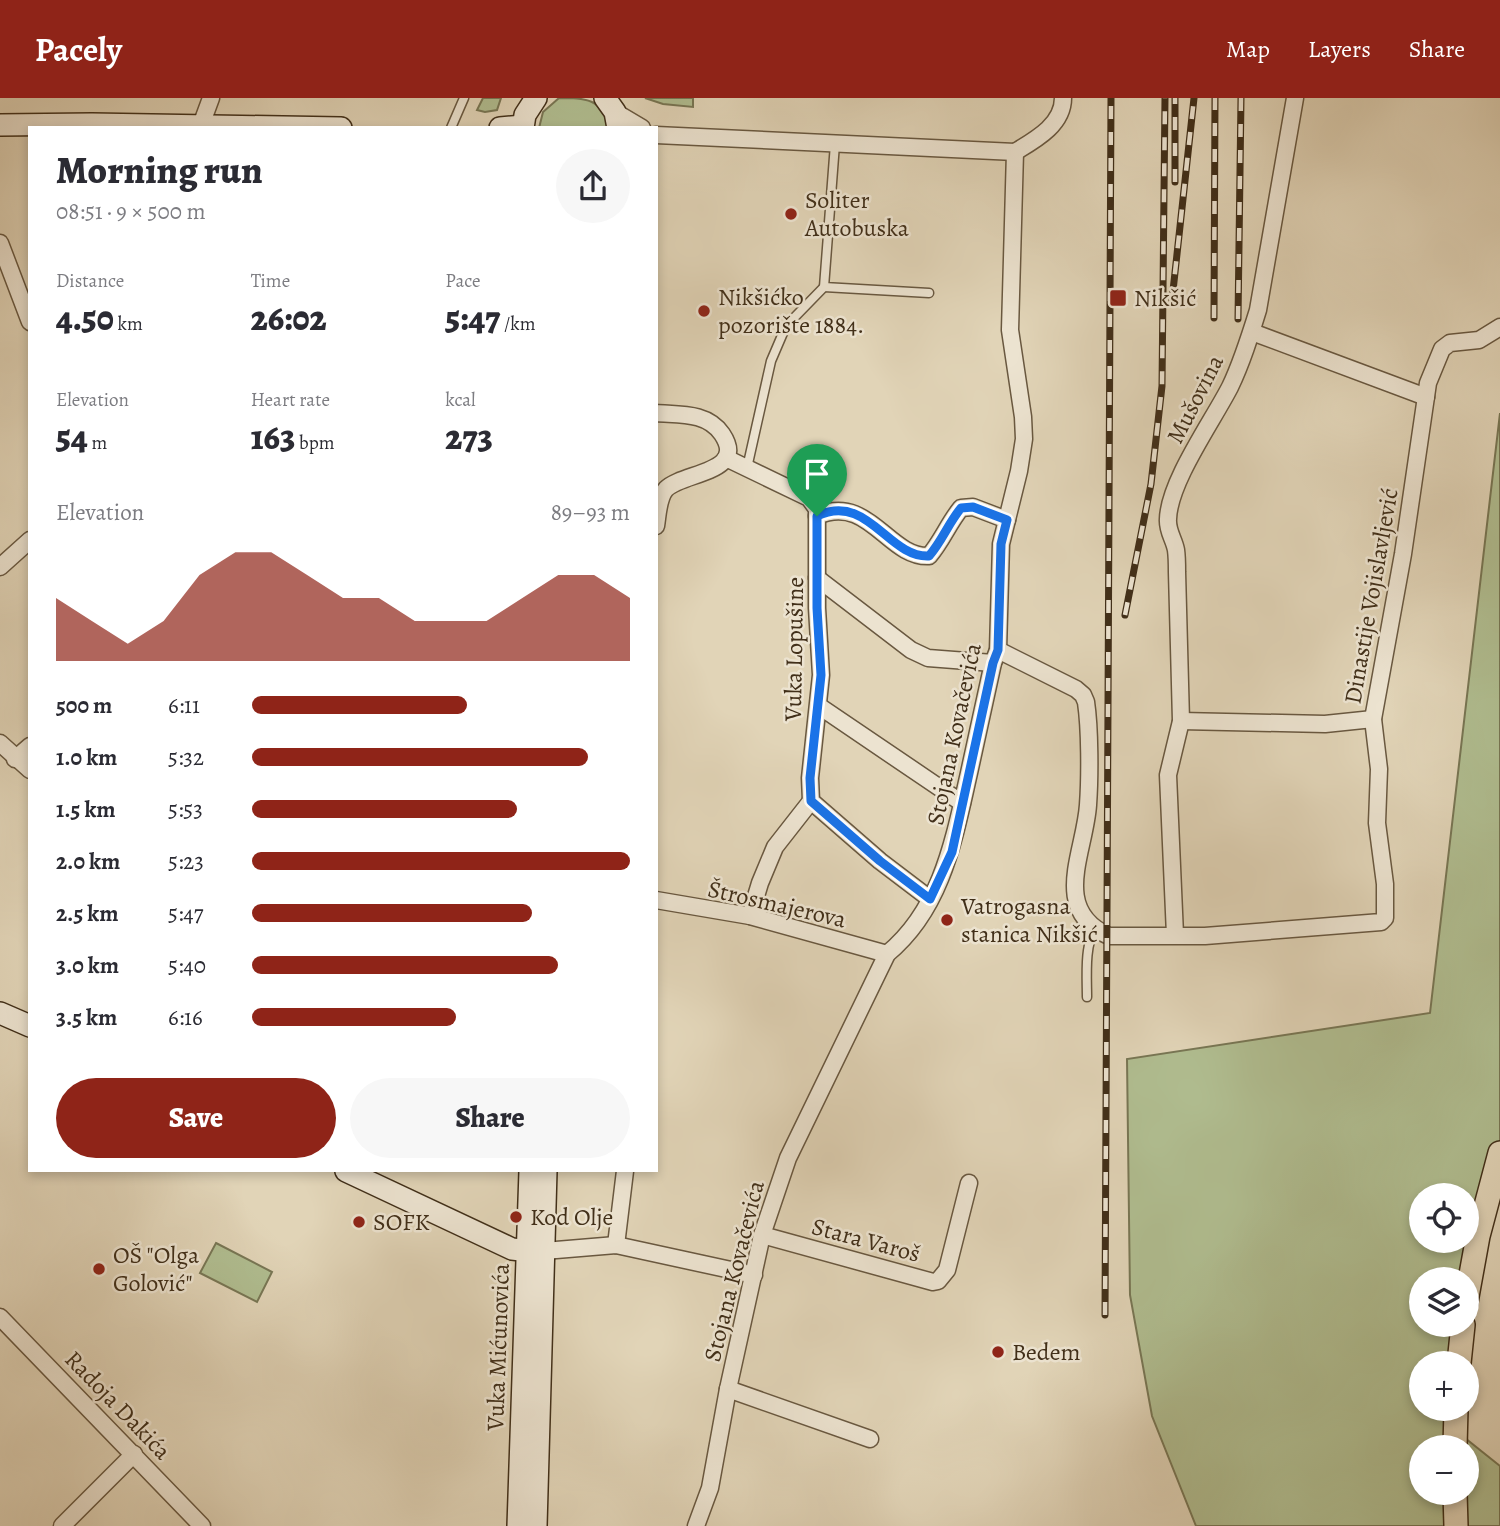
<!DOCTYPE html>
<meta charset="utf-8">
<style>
:root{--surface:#fff;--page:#f7f7f7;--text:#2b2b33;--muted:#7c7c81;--accent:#8f2418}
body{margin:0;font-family:Alegreya,serif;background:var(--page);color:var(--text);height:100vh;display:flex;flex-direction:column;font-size:26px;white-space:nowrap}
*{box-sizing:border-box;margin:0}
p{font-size:23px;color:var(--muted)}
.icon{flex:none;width:38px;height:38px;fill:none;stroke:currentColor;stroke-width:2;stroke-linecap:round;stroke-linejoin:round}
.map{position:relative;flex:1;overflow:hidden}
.sheet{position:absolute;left:28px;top:28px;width:630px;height:1046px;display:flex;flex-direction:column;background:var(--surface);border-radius:0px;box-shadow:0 4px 10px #0003}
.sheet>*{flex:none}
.buttons{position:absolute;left:1409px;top:1085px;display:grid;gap:14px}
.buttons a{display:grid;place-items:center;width:70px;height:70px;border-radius:50%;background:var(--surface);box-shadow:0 4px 10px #0003;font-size:35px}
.pin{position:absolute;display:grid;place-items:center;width:60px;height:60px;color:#fff;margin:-72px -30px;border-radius:50% 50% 50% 0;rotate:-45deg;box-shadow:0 0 7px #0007}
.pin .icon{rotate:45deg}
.round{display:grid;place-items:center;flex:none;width:74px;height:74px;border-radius:37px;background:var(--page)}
.summary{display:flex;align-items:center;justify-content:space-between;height:119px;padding:0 28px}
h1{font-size:38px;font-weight:800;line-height:52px}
.stats{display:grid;grid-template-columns:repeat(3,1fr);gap:10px;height:119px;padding:7px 28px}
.stats div{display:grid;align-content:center}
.stats b{font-size:35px;font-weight:800}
.stats small{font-size:19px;font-weight:400}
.stats p{font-size:19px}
.chart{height:196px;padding:14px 28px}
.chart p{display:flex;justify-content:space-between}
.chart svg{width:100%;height:126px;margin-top:7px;fill:var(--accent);opacity:.7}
.button{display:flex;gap:14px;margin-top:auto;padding:14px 28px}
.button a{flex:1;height:80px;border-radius:42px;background:var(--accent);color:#fff;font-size:28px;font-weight:800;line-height:80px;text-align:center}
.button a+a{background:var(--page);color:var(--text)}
ul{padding:0 28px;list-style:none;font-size:23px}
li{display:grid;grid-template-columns:112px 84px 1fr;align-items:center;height:52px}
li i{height:18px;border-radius:9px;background:var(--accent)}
header{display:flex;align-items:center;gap:42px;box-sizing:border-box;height:98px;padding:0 35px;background:var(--accent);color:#fff}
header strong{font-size:33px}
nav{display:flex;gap:38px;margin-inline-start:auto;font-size:24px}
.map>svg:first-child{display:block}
.green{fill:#b0bd90;stroke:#787654;stroke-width:2;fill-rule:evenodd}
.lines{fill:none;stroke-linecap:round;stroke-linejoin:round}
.lane-casing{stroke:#695840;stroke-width:11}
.street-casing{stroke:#695840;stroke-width:19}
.secondary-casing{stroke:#412f19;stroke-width:24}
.primary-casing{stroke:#412f19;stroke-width:26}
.lane{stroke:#ece3d0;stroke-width:8}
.street{stroke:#ece3d0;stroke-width:16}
.secondary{stroke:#ece3d0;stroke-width:21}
.primary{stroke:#e1d4b7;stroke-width:23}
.rail-casing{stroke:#412f19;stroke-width:7}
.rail{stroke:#ece3d0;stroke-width:4.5;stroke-dasharray:13;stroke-linecap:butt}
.route-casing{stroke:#fff;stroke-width:14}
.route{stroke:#1a73e8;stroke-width:9}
.poi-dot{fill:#8f2418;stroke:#ece3d0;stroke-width:2.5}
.labels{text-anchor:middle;stroke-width:5;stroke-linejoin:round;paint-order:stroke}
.poi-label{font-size:24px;fill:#412f19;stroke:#ece3d0;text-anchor:start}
.street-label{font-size:24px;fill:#412f19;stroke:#ece3d0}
</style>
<header>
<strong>Pacely</strong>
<nav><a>Map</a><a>Layers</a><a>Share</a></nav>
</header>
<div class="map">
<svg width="1500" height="1428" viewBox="0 0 1500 1428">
<rect width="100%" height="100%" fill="#e1d4b7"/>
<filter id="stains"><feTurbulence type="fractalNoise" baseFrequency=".00286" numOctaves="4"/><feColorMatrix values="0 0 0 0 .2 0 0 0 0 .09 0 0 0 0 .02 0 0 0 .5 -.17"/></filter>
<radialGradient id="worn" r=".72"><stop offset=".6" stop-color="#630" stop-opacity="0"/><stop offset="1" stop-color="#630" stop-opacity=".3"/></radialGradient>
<g class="green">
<polygon points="483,0 501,0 497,12 485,14 477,12"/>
<path d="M559,0C584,0 604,0 608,30H539L543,14Z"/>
<polygon points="645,0 693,0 693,9 663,6"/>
<path d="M1500,315V1095L1466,1181H1421V1227H1464L1461,1265H1421V1311H1457L1455,1332L1500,1368V1428H1196L1152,1318L1130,1197L1127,961L1430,915ZM1421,1097H1466V1143H1421ZM1421,1349H1466V1395H1421Z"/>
<polygon points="216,1145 272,1174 257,1204 200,1175"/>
</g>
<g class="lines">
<g class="lane-casing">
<g id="lane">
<polyline points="451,30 464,0"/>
<polyline points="835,46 824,189 929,195"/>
<polyline points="747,370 771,263 786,228 824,189"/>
<path d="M1087,899C1087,882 1084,843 1096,832"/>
</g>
</g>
<g class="street-casing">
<g id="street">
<polyline points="615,14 642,30"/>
<polyline points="200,30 211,0"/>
<polyline points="656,37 1015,54"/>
<path d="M1015,54C1035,42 1063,27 1063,0"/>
<polyline points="0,145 30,224"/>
<polyline points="1252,234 1426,299"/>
<path d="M656,315C680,317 707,314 722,336C748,375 683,374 666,391C658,400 658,416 656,428"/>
<polyline points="726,360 809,400 817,411 817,510 821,577 810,680 811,703 880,763 930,801"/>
<path d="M817,418C869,395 888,460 929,458C942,443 948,426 961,410L973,409L1007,422"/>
<polyline points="0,469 30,442"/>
<polyline points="817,480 911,552 928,560 993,565"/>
<path d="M998,552L1076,591L1083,597L1086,604C1090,631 1090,679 1088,707C1085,754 1050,812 1109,838H1205L1381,824L1385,820V786L1377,725L1379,671L1373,621L1403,456L1428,285L1442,251L1450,245L1479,242L1500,229"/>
<polyline points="819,608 962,705"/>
<polyline points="1181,623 1325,626 1373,621"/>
<polyline points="0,645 30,672"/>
<polyline points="15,661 30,648"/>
<polyline points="656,802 750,818 887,856"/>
<polyline points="750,818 760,785 775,749 811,703"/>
<path d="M1175,837L1168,677L1181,623L1177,474C1177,467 1177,459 1176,452C1174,441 1167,433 1168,421C1169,384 1212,324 1230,289C1242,264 1250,238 1258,212L1295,0"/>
<polyline points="762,1137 933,1184 938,1183 947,1172 969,1085"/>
<polyline points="616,1147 625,1073"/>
<polyline points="544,1153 616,1147 754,1177"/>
<polyline points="0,1219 202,1428"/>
<polyline points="728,1291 870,1341"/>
<polyline points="62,1428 134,1356"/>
<path d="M696,1428L710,1390L728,1291L762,1137L788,1060L887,856C942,811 954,741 969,675C977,639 985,602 993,565L998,552L1001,446L1019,373L1024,341L1023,319L1010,232L1015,54"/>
</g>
</g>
<g class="secondary-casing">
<g id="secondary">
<polyline points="605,0 615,14 618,30"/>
<polyline points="0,27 92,26 341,30"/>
<polyline points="500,30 523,28"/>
<polyline points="523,30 525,17 536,0"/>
<polyline points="0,915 30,928"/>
<polyline points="346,1073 512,1151 539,1154"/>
<polyline points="518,1428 530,1073"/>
<polyline points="536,1428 546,1073"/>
</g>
</g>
<g class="primary-casing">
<g id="primary">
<polyline points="1466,1204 1478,1138 1500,1055"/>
<polyline points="1459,1265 1463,1227"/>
<polyline points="1455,1349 1456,1311"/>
<polyline points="1455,1395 1456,1428"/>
</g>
</g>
<use href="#lane" class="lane"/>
<use href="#street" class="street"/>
<use href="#secondary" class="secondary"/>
<use href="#primary" class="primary"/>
<g class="rail-casing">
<g id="rail">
<polyline points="1175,84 1175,0"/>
<polyline points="1172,202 1194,0"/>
<polyline points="1214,220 1215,0"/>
<polyline points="1238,221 1241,0"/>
<polyline points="1125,517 1151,386 1162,288 1165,0"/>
<polyline points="1105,1217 1111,0"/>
</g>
</g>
<use href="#rail" class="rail"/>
</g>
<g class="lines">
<g class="route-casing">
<path id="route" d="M973,409L1007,422L1001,446L998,552L993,565L952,754L930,801L880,763L811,703L810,680L821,577L817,510V418C868,394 888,460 929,458C942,443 948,426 961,410Z"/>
</g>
<use href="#route" class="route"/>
</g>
<g class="poi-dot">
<circle cx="791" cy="116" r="7"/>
<rect x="1109" y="191" width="18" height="18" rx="3.5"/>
<circle cx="704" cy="213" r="7"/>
<circle cx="947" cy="822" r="7"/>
<circle cx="516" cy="1119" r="7"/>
<circle cx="359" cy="1124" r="7"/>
<circle cx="99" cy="1171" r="7"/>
<circle cx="998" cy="1254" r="7"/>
</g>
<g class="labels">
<g class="poi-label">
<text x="805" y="110">Soliter<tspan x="805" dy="28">Autobuska</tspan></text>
<text x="718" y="207">Nikšićko<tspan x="718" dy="28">pozorište 1884.</tspan></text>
<text x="1134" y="208">Nikšić</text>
<text x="961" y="816">Vatrogasna<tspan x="961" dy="28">stanica Nikšić</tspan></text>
<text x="530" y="1127">Kod Olje</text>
<text x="373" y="1132">SOFK</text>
<text x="113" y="1165">OŠ "Olga<tspan x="113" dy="28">Golović"</tspan></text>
<text x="1012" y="1262">Bedem</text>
</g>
<g class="street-label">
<text transform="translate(1195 301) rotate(-63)" y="8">Mušovina</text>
<text transform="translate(1371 498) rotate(-80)" y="8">Dinastije Vojislavljević</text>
<text transform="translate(794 551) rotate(-89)" y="8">Vuka Lopušine</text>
<text transform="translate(954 636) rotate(-78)" y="8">Stojana Kovačevića</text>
<text transform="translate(777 806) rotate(13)" y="8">Štrosmajerova</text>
<text transform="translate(866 1142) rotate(15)" y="8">Stara Varoš</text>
<text transform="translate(734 1173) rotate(-76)" y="8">Stojana Kovačevića</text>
<text transform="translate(498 1249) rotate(-88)" y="8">Vuka Mićunovića</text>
<text transform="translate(118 1307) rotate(46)" y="8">Radoja Dakića</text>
</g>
</g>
<rect width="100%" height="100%" filter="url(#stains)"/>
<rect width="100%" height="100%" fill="url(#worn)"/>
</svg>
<div class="buttons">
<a><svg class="icon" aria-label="locate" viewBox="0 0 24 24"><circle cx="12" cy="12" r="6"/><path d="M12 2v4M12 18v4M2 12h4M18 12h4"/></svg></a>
<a><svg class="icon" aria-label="layers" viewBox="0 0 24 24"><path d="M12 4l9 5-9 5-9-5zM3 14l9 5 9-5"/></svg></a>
<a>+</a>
<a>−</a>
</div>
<div class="pin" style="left:817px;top:418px;background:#1e9e55"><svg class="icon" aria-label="arrive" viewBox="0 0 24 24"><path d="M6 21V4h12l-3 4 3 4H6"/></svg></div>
<section class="sheet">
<div class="summary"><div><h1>Morning run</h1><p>08:51 · 9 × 500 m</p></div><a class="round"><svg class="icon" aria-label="share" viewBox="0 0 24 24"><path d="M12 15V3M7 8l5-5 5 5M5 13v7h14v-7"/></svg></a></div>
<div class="stats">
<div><p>Distance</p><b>4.50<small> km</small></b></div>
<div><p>Time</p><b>26:02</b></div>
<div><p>Pace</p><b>5:47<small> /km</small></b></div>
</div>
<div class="stats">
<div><p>Elevation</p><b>54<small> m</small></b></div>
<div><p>Heart rate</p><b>163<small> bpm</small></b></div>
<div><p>kcal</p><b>273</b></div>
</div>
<div class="chart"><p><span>Elevation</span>89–93 m</p>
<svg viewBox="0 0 160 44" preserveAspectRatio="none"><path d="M0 44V22L10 30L20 38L30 30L40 14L50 6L60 6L70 14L80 22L90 22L100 30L110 30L120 30L130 22L140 14L150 14L160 22V44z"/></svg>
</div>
<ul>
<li><b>500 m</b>6:11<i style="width:57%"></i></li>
<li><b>1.0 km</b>5:32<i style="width:89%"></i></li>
<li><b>1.5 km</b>5:53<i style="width:70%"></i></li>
<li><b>2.0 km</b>5:23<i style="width:100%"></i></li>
<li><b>2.5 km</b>5:47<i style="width:74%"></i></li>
<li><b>3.0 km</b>5:40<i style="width:81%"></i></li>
<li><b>3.5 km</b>6:16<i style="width:54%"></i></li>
</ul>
<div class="button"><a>Save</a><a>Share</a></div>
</section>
</div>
